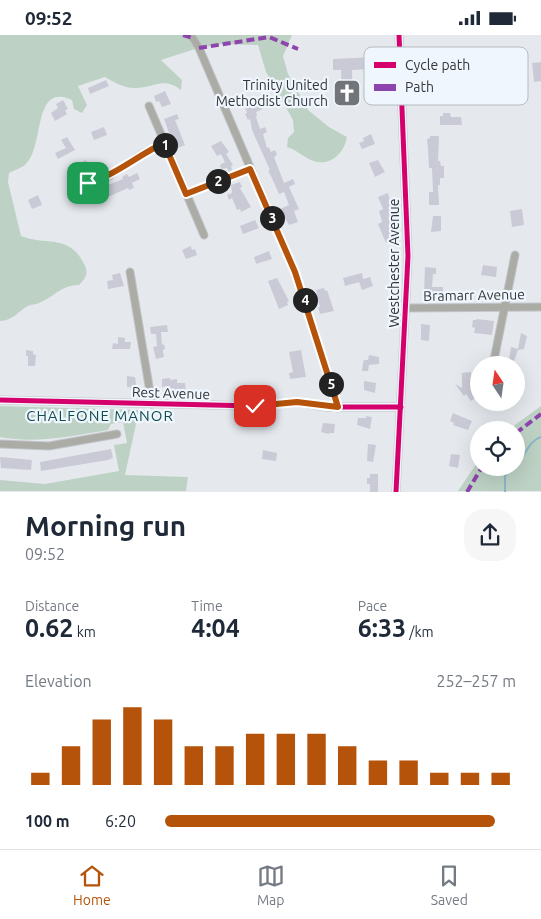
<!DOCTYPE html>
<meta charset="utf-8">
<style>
:root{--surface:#fff;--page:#f6f6f7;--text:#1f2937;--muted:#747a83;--line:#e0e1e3;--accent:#b45309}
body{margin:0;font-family:Ubuntu,sans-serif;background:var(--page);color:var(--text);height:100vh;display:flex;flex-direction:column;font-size:19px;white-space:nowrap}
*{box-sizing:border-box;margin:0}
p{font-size:16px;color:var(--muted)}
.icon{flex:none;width:28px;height:28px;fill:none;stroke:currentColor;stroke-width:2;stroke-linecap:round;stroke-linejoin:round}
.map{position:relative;height:457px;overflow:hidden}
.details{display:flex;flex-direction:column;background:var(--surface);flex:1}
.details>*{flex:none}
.needle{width:32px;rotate:347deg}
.controls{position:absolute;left:470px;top:321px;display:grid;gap:10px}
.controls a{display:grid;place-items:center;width:55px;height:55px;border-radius:50%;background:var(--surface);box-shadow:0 5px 20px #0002;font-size:25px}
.pin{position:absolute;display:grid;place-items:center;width:42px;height:42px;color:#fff;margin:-21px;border-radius:10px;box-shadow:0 2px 8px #0006}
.km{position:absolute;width:25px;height:25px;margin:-12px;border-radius:50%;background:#222;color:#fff;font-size:14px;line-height:25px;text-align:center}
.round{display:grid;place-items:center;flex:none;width:52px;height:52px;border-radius:20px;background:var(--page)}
.headline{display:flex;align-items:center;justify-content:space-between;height:85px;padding:0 25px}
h1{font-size:28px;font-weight:700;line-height:38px}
.metrics{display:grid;grid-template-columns:repeat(3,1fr);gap:8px;height:85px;padding:5px 25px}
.metrics div{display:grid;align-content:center}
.metrics b{font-size:25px;font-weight:700}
.metrics small{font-size:14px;font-weight:400}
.metrics p{font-size:14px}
.chart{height:140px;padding:10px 25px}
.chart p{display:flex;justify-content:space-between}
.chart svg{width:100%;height:90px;margin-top:5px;stroke:var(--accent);stroke-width:6}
ul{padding:0 25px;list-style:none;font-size:16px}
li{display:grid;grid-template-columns:80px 60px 1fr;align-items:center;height:38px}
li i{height:12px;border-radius:6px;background:var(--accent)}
.status{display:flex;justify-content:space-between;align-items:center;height:35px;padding:0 25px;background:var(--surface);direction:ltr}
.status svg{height:14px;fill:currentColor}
.menu{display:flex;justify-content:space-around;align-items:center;height:70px;border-top:1px solid var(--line);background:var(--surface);font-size:14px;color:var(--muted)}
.menu a{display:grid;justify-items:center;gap:2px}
.menu .on{color:var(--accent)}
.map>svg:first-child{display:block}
.green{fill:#bdd2c4}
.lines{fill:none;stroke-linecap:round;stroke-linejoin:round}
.stream{stroke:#8bb7c9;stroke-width:2}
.building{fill:#cacad6}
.minor-casing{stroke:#c2c5c9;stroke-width:9}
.minor{stroke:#abaca5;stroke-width:7}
.quiet{stroke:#8e44ad;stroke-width:4;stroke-dasharray:8 4;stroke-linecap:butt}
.cycleway-casing{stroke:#f0f6fd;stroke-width:8}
.cycleway{stroke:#d6006c;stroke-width:5}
.route-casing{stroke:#fff;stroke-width:10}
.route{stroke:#b45309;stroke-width:6}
.labels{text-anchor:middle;stroke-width:4.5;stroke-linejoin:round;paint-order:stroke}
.poi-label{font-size:14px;fill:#33363a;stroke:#f0f6fd;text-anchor:end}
.street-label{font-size:14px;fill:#33363a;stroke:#f0f6fd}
.neighbourhood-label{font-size:15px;letter-spacing:1px;fill:#114f4f;stroke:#f0f6fd}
.key{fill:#f0f6fd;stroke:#b7bcc2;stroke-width:1}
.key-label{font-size:14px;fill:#33363a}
</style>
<div class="status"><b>09:52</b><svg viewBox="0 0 49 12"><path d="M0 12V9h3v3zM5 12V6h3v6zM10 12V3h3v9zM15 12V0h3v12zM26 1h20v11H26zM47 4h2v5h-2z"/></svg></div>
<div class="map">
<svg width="541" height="457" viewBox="0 0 541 457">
<rect width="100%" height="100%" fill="#e5e9ee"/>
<g class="green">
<path d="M0,0H292L283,21L288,39L308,75L329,92L347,102C344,119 329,133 311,125C302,121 297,115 287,112L288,103L294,97L293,85L266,37L258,10L222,9L195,14L161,25L182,45L181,55C163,41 154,53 135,53C124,53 115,48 105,42L78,51L87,70L82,78L74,74L72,65C32,47 45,111 26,129C22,133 14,135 9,138L8,147L21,201C47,211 68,199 83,227C89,237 87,242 79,250C61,250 54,262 39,268C36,270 31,269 28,271C18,276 13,286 0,286Z"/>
<path d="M0,371L139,375L125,440L188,442L186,456H0V445L45,449L119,436L114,410L127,408L123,387L111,389L108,395C72,401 36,409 0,402Z"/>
<polygon points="541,371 541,456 458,456 479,425 479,432 516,432 516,395 508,395"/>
</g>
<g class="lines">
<g class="stream">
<path d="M516,430C526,421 528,406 541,402"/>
<polyline points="505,457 505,441 513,432"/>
</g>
</g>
<g class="building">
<polygon points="374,22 374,34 352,35 353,72 342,72 341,35 333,35 333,24"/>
<polygon points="541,27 541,46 534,47 532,28"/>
<polygon points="106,45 109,51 90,59 88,53"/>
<polygon points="165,56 171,69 162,72 159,66 156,67 154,61"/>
<polygon points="63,65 68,74 65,75 67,79 55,86 51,78 58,73 56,69"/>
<polygon points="260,66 263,74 256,77 257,81 256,82 260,94 265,92 267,97 263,99 267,113 269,112 271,117 275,115 277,120 274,122 284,148 293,144 295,149 289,152 299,174 294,176 298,187 289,190 280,174 289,170 284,157 279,159 271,141 268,136 270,135 252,95 250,84 248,85 245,79 247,78 245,72"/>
<polygon points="443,78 450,78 451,82 461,82 462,90 440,90 440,81 443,81"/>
<polygon points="177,79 179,84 175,85 185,110 175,114 164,84"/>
<polygon points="104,92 107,100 94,105 91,97"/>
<polygon points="371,99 375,109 362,114 359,108 364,106 363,103"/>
<polygon points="430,101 439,101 438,126 440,126 441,131 444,131 444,143 440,143 440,150 438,150 439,170 429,170 429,157 433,157 432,133 429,133 428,115 427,104 430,103"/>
<polygon points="67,102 75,115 58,124 55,118 66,113 61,105"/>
<polygon points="221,106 229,117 226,119 233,130 231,131 232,135 229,137 227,133 221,134 220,130 225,127 221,119 217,121 211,111"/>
<polygon points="86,125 92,137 77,145 73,138 78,135 75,131"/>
<polygon points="378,125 385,137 375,142 369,128"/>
<polygon points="137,138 140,144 132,148 134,153 129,155 128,153 108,162 104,153 108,150 123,144 122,142 127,139 129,142"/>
<polygon points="240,147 242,152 240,153 251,172 241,177 240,174 237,175 232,163 229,165 227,160 232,158 231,150"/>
<polygon points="388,158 396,190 393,191 398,203 386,208 378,189 382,187 379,176 383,174 378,162"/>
<polygon points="38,160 42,170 32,174 28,165"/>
<polygon points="522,174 524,190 512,192 510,176"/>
<polygon points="433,181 441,181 441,196 431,197"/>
<polygon points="255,185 259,193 243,199 240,191"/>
<polygon points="191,211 192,215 195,214 197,220 186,224 182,215"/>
<polygon points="269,216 272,224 256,229 254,222"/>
<polygon points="483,230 497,232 496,242 481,240"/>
<polygon points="425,232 436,233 436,239 433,239 432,252 443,252 443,260 424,259"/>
<polygon points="120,238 124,251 108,254 107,246 113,245 112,240"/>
<polygon points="362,238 363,244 370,242 373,251 362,255 359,247 345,251 343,243"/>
<polygon points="277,243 289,266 287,267 288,270 279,274 268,246"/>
<polygon points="324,253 325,256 327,255 334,276 320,279 318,272 320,272 316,255"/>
<polygon points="477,284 494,286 492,300 474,298 475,293 472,292 473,285 476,285"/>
<polygon points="421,289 430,290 429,306 421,305"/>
<polygon points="167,290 168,297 161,297 162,310 164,309 165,314 163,315 164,322 156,324 153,312 157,311 156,299 151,299 150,292"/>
<polygon points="521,298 527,301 524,314 518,315 514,326 509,325 511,312 518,314"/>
<polygon points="118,302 125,303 125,307 131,307 130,314 112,314 113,308 118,309"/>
<polygon points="26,315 33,316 33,319 36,320 35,331 28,331 28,321 26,321"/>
<polygon points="301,315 306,342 290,344 289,338 293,337 289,317"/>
<polygon points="369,320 379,322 379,329 369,330 368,336 362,336 363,328 364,325 368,325"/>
<polygon points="471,337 471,351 478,361 471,366 466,359 464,361 455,349 462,353 462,338"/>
<polygon points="127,341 135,342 137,355 131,355 130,352 127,352"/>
<polygon points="170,343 170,345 177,344 177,348 185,348 186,358 173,360 173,356 169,357 168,351 162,352 162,344"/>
<polygon points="364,346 376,348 375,358 364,355"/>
<polygon points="453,378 472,386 468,395 453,390 454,388 450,386"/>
<polygon points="366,381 372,382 370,394 357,390 358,383 366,383"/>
<polygon points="323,388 335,389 334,398 329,398 329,399 321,397"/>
<polygon points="368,409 376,410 373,427 367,426"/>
<polygon points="111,414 113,423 108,425 41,436 40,427"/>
<polygon points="263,415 277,418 276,426 262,424"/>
<polygon points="451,419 460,420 458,433 449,431"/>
<polygon points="0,422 32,425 31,435 1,433"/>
<polygon points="370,439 378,439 378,457 370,457 370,449 367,449 367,443 370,443"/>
</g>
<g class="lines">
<g class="minor-casing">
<g id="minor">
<polyline points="191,0 199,13 295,237 338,373"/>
<polyline points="149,71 204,200"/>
<polyline points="78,156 88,148 109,141 142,119 164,108"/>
<polyline points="186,159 251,134"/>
<polyline points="130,237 152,369"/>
<polyline points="407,273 541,272"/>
<polyline points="493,330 515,220"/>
<polyline points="0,365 255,371 297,367 325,372 401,372"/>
<polyline points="0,409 49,411 117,399"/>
<polyline points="396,457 408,221 399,0"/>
</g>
</g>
<use href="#minor" class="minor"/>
<g class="quiet">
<polyline points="183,0 193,3"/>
<polyline points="199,13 269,2 298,14"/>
<polyline points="516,398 541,379"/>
<polyline points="467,457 482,432"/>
</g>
<g class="cycleway-casing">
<g id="cycleway">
<polyline points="0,365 255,371 297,367 325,372 401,372"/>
<polyline points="396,457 408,221 399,0"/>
</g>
</g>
<use href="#cycleway" class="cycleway"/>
</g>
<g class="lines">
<g class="route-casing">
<path id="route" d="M88,148C116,140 138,120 164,108L186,159L250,134L295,237L338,372L297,367L255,371"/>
</g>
<use href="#route" class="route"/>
</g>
<defs>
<g id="church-square" transform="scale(1.4375)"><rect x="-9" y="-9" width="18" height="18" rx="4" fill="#717579" stroke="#f0f6fd"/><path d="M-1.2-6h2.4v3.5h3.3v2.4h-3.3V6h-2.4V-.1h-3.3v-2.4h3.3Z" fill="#fff"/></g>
</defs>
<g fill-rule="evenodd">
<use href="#church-square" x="347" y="58"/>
</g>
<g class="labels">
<g class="poi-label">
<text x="328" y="55">Trinity United<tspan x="328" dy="16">Methodist Church</tspan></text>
</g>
<g class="street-label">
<text transform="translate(394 228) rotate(-90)" y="5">Westchester Avenue</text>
<text transform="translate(474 260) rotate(-1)" y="5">Bramarr Avenue</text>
<text transform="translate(171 358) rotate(2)" y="5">Rest Avenue</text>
</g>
<g class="neighbourhood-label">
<text x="100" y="386">CHALFONE MANOR</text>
</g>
</g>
<rect x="364" y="12" width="164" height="58" rx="8" class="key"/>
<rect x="374" y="27" width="22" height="6" fill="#d6006c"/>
<rect x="374" y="49" width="22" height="7" fill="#8e44ad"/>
<g class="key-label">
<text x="405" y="35">Cycle path</text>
<text x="405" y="57">Path</text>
</g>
</svg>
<div class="controls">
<a><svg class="needle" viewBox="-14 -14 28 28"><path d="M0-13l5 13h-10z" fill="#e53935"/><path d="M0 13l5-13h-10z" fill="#747a83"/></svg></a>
<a><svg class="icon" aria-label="locate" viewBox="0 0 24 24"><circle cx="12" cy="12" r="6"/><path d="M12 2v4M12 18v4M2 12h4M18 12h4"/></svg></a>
</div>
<div class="pin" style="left:88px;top:148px;background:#1e9e55"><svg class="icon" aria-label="arrive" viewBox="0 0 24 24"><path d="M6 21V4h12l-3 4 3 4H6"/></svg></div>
<div class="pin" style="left:255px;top:371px;background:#d93025"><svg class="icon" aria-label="check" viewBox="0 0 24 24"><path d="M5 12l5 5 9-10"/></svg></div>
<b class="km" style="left:165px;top:110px">1</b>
<b class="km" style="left:218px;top:146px">2</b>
<b class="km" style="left:272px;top:183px">3</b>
<b class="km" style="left:305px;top:265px">4</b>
<b class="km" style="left:331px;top:349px">5</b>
</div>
<section class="details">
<div class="headline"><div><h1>Morning run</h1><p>09:52</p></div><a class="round"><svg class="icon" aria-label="share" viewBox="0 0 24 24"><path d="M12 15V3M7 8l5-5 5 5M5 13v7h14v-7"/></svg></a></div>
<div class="metrics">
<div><p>Distance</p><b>0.62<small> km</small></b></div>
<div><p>Time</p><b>4:04</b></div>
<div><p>Pace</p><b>6:33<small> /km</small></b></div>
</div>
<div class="chart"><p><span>Elevation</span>252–257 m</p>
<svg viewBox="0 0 160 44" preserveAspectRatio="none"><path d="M5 44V38M15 44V25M25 44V12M35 44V6M45 44V12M55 44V25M65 44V25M75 44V19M85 44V19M95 44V19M105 44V25M115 44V32M125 44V32M135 44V38M145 44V38M155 44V38"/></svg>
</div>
<ul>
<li><b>100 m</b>6:20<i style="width:94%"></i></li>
</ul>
</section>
<nav class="menu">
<a class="on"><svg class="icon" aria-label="home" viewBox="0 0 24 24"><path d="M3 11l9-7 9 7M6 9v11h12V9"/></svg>Home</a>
<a><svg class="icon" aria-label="map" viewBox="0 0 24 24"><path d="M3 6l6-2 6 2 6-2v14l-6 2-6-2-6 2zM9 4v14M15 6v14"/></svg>Map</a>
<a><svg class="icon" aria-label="saved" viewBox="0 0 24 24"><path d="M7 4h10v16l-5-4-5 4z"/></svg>Saved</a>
</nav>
